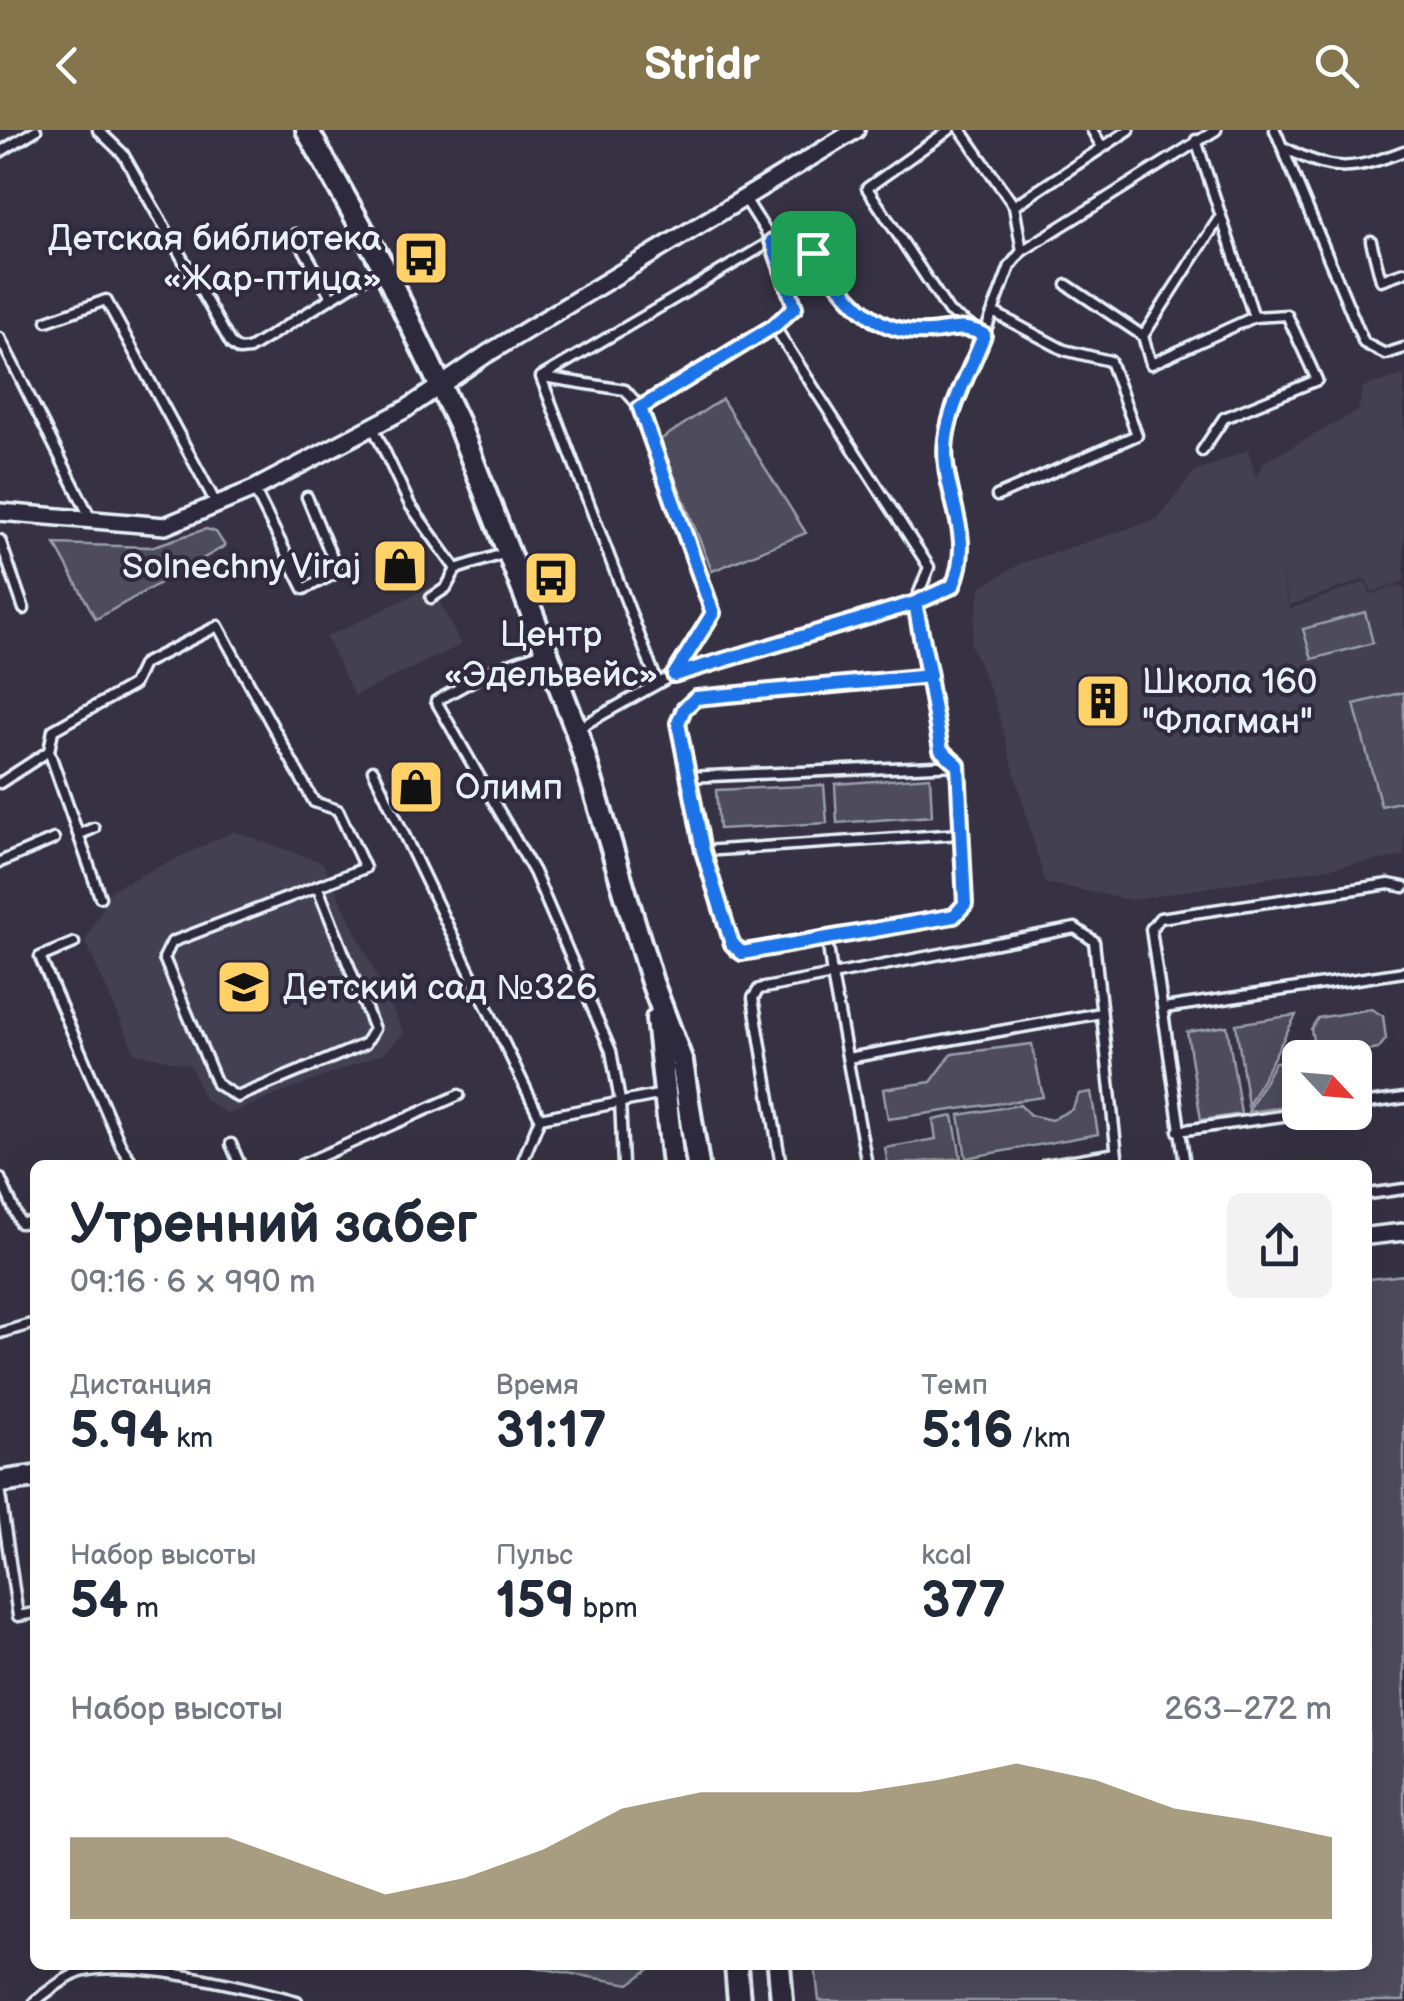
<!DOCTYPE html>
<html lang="ru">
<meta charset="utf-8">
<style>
:root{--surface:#fff;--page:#f2f2f3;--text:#1f2937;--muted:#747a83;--accent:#84754c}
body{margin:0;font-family:"Balsamiq Sans",sans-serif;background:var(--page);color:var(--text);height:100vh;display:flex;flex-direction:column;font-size:38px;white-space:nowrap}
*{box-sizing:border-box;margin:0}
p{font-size:32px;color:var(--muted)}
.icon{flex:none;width:55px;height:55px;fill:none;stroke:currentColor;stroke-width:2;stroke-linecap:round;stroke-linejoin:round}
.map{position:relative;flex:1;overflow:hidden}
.drawer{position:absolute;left:30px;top:1030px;width:1342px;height:810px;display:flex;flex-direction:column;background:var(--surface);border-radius:15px;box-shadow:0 10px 40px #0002}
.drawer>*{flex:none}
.needle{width:65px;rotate:116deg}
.controls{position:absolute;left:1282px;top:910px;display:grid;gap:20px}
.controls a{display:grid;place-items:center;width:90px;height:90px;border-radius:15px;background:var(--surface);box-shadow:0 10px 40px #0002;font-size:50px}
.pin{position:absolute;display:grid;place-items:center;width:85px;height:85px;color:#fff;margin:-42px;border-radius:20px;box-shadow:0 5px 15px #0006}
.round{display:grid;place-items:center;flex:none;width:105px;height:105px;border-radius:15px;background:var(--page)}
.summary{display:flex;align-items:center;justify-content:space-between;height:170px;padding:0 40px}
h1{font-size:55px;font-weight:700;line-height:75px}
.stats{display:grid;grid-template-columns:repeat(3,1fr);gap:15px;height:170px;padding:10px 40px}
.stats div{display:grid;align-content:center}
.stats b{font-size:50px;font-weight:700}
.stats small{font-size:28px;font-weight:400}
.stats p{font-size:28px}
.chart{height:280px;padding:20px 40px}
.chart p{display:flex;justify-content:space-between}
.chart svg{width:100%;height:180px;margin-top:10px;fill:var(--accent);opacity:.7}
header{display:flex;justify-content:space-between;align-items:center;height:130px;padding:0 40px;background:var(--accent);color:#fff;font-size:45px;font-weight:700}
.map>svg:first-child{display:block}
.built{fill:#433f51}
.green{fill:#4d4b5c;stroke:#9a9eaa;stroke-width:2.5}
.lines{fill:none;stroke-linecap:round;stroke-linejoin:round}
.lane-casing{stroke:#e8f1f8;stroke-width:15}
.street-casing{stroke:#e8f1f8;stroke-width:22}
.secondary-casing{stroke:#e8f1f8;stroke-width:28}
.lane{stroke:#2f2a3d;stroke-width:8}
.street{stroke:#2f2a3d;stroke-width:15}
.secondary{stroke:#2f2a3d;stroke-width:20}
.route-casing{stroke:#fff;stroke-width:20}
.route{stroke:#1a73e8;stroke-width:12}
.labels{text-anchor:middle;stroke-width:8;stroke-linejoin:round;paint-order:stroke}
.poi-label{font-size:35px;fill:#e8f1f8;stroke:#2f2a3d;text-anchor:start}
</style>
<header><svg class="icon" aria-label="back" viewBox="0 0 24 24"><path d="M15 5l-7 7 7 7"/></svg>Stridr<svg class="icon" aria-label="search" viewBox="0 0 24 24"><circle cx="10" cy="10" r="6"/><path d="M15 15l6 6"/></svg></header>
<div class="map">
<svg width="1404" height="1871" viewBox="0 0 1404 1871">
<rect width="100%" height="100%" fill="#363244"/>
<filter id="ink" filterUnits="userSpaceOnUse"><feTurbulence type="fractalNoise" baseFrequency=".01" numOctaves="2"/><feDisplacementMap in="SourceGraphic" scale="20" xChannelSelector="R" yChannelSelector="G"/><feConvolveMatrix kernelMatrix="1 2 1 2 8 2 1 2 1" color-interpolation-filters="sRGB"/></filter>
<g filter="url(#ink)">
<g class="built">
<polygon points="1404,245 1404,451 1372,462 1366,449 1290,475 1279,439 1290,479 1365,452 1371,464 1400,455 1404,459 1404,726 1131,770 1045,753 995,572 970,514 981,457 1022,433 1158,389 1193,343 1248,320 1256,347 1264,332 1358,281 1363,257"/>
<polygon points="432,456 461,515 354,566 326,507"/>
<polygon points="234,701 323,733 404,903 384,923 228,984 204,969 190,935 135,923 85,811 112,759"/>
</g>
<g class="green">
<polygon points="722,269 806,403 712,441 660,310"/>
<polygon points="206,399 216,402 225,416 96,489 55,414 151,417"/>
<polygon points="1365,482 1373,513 1312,529 1303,499"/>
<polygon points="1404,562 1404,671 1381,676 1354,574"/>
<polygon points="930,647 932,686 837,693 835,654"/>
<polygon points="824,655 827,693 719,699 716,660"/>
<polygon points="1371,879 1383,886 1386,909 1378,919 1327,928 1315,922 1311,899 1318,888"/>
<polygon points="1296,885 1248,976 1236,894"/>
<polygon points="1227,896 1241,984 1201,990 1187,902"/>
<polygon points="1032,914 1043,967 888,989 883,959 931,952 952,924"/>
<polygon points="1300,930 1300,975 1248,982 1275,932"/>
<polygon points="1091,962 1098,1004 966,1028 959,985 1020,975 1030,985 1051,990 1072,979 1079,964"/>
<polygon points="953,986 961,1028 888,1035 885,1018 936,1009 933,990"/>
<polygon points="1404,1145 1404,1871 819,1871 815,1835 1368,1835 1368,1149"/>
<polygon points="522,1835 655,1835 629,1854"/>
</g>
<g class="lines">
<g class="lane-casing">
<g id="lane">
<polyline points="98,0 123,24 231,214 239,220 249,219 383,136"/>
<polyline points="949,0 867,58 949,182 984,205"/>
<polyline points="961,0 1014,76"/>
<polyline points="1092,0 1102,17"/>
<polyline points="1275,0 1364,213 1385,224 1404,218"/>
<polyline points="1196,10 1254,187"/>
<path d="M1285,18C1334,44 1354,40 1404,21"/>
<polyline points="0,22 36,0"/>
<polyline points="744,67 772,111 813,123 872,191 906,202 969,196"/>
<polyline points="295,104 330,165"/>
<polyline points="1371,111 1381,150 1404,142"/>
<polyline points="1022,121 1014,76 1129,0"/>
<polyline points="1067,155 1143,206 1151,234 1254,187 1287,185 1317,250 1224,288 1202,321"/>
<polyline points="993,182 1064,220 1110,231 1137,305 997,366"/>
<polyline points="47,191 106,170 217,375"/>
<polyline points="774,196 929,437 915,473 941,621 957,635 965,774 954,786 735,821 703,721 678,593 684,579 696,568 930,547"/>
<polyline points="1143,206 1218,90"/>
<polyline points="0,208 92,391"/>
<polyline points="543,247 625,260 640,277"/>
<polyline points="373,297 410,375 456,439 509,422"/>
<polyline points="254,359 304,459 338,442 307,367"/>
<polyline points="0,410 24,479"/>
<polyline points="431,468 446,458 456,439"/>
<polyline points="546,521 494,539 436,571 534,742 611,921 620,971 623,1035"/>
<polyline points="657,552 541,247 772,111 795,177 774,196 640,277 713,483 673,545"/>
<path d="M580,597L673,545L915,473L953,456C974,405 945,358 946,306L1010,136L1022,121L1216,0"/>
<polyline points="49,621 100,767"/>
<polyline points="373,640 540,988 663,964"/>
<polyline points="688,647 957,635"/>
<polyline points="0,653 49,621 53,600 133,555 143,534 218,496 314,672 338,680 365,738 172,812 164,828 217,954 237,967 365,914 374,899 318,758"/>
<polyline points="80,704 94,698"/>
<polyline points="703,721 960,704"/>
<polyline points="0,732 54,709"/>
<polyline points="827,808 832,845 1075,798 1094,811 1118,1035"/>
<polyline points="74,813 40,827 121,1016 134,1035"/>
<polyline points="1164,878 1404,842"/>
<polyline points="848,928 1101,883"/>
<polyline points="1355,975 1404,968"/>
<polyline points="1178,1001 1310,982"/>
<polyline points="231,1014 240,1035"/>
<polyline points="301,1035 459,965"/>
<polyline points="521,1035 540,988"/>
<polyline points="781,1035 753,868 759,859 832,845 867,1035"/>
<polyline points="1045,1035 1116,1023"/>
<polyline points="1185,1035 1151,799 1160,788 1389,754 1404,757"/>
<polyline points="0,1048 20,1093 35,1092"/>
<polyline points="1368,1064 1404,1059"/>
<polyline points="0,1203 35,1193"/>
<polyline points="0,1364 18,1486 35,1483"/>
<path d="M35,1871C49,1861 65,1847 81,1842C129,1828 247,1857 297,1871"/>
</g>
</g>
<g class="street-casing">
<g id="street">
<polyline points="0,382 165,396 254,359 406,279 487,224 856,0"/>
<polyline points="1368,1106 1404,1102"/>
</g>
</g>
<g class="secondary-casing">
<g id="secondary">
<polyline points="307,0 383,136 458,293 525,465 576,599 652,852 682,932 698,1035"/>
<polyline points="657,889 673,1035"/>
<polyline points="0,1352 35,1347"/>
<polyline points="736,1835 739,1871"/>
<polyline points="779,1835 782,1871"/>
</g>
</g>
<use href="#lane" class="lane"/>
<use href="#street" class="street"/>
<use href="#secondary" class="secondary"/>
</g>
</g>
<g class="lines" filter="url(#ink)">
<g class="route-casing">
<path id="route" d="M813,123L772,111L795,177L774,196L640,278L713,483L674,545L915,473L941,620L958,635L965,774L954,786L742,823L732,814L703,721L678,593L684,579L696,568L930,546L915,473L953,456C977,399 939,363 946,309C950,275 972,237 984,205C965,194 953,200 931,202C869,206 849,165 813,123"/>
</g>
<use href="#route" class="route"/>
</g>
<defs>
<g id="bus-square" transform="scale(2.875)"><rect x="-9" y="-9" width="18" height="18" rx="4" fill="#ffd166" stroke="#2f2a3d"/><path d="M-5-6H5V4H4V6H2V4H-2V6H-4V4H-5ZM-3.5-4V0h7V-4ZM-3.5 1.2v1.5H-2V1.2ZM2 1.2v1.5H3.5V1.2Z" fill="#111"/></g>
<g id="shop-square" transform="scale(2.875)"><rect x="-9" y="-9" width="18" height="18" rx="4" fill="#ffd166" stroke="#2f2a3d"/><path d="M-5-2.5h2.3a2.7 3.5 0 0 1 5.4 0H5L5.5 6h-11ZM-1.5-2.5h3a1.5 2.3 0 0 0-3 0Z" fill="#111"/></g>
<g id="building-square" transform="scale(2.875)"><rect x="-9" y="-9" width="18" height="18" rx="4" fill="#ffd166" stroke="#2f2a3d"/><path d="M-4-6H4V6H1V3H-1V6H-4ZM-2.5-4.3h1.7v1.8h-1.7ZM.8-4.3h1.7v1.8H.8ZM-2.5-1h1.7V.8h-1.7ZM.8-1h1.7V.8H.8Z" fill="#111"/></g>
<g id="school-square" transform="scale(2.875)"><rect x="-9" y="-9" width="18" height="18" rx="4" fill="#ffd166" stroke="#2f2a3d"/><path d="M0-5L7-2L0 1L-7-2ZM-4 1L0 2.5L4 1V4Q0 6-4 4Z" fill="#111"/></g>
</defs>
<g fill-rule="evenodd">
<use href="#bus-square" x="421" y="128"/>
<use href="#shop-square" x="400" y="436"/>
<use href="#bus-square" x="551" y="448"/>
<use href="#building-square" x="1103" y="571"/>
<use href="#shop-square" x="416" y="657"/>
<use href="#school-square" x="244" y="857"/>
</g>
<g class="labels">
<g class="poi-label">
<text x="382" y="120" text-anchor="end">Детская библиотека<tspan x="382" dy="40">«Жар-птица»</tspan></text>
<text x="361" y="448" text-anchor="end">Solnechny Viraj</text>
<text x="551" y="516" text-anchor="middle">Центр<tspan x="551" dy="40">«Эдельвейс»</tspan></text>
<text x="1142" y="563">Школа 160<tspan x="1142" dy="40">"Флагман"</tspan></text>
<text x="455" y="669">Олимп</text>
<text x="283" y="869">Детский сад №326</text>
</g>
</g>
</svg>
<div class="controls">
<a><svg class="needle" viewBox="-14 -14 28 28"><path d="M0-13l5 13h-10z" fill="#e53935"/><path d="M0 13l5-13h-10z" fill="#747a83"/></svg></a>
</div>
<div class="pin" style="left:813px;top:123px;background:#1e9e55"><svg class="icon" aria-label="arrive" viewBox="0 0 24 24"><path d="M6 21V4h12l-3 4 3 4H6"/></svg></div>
<section class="drawer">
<div class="summary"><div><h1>Утренний забег</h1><p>09:16 · 6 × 990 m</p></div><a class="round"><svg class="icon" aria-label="share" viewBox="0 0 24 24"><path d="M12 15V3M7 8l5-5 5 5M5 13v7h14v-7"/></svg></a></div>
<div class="stats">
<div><p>Дистанция</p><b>5.94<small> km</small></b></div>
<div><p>Время</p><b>31:17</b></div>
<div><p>Темп</p><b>5:16<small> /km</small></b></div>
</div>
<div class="stats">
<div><p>Набор высоты</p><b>54<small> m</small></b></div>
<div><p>Пульс</p><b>159<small> bpm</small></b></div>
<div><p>kcal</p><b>377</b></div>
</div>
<div class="chart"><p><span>Набор высоты</span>263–272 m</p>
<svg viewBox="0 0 160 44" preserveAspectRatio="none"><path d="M0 44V24L10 24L20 24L30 31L40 38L50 34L60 27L70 17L80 13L90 13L100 13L110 10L120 6L130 10L140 17L150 20L160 24V44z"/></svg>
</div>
</section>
</div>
